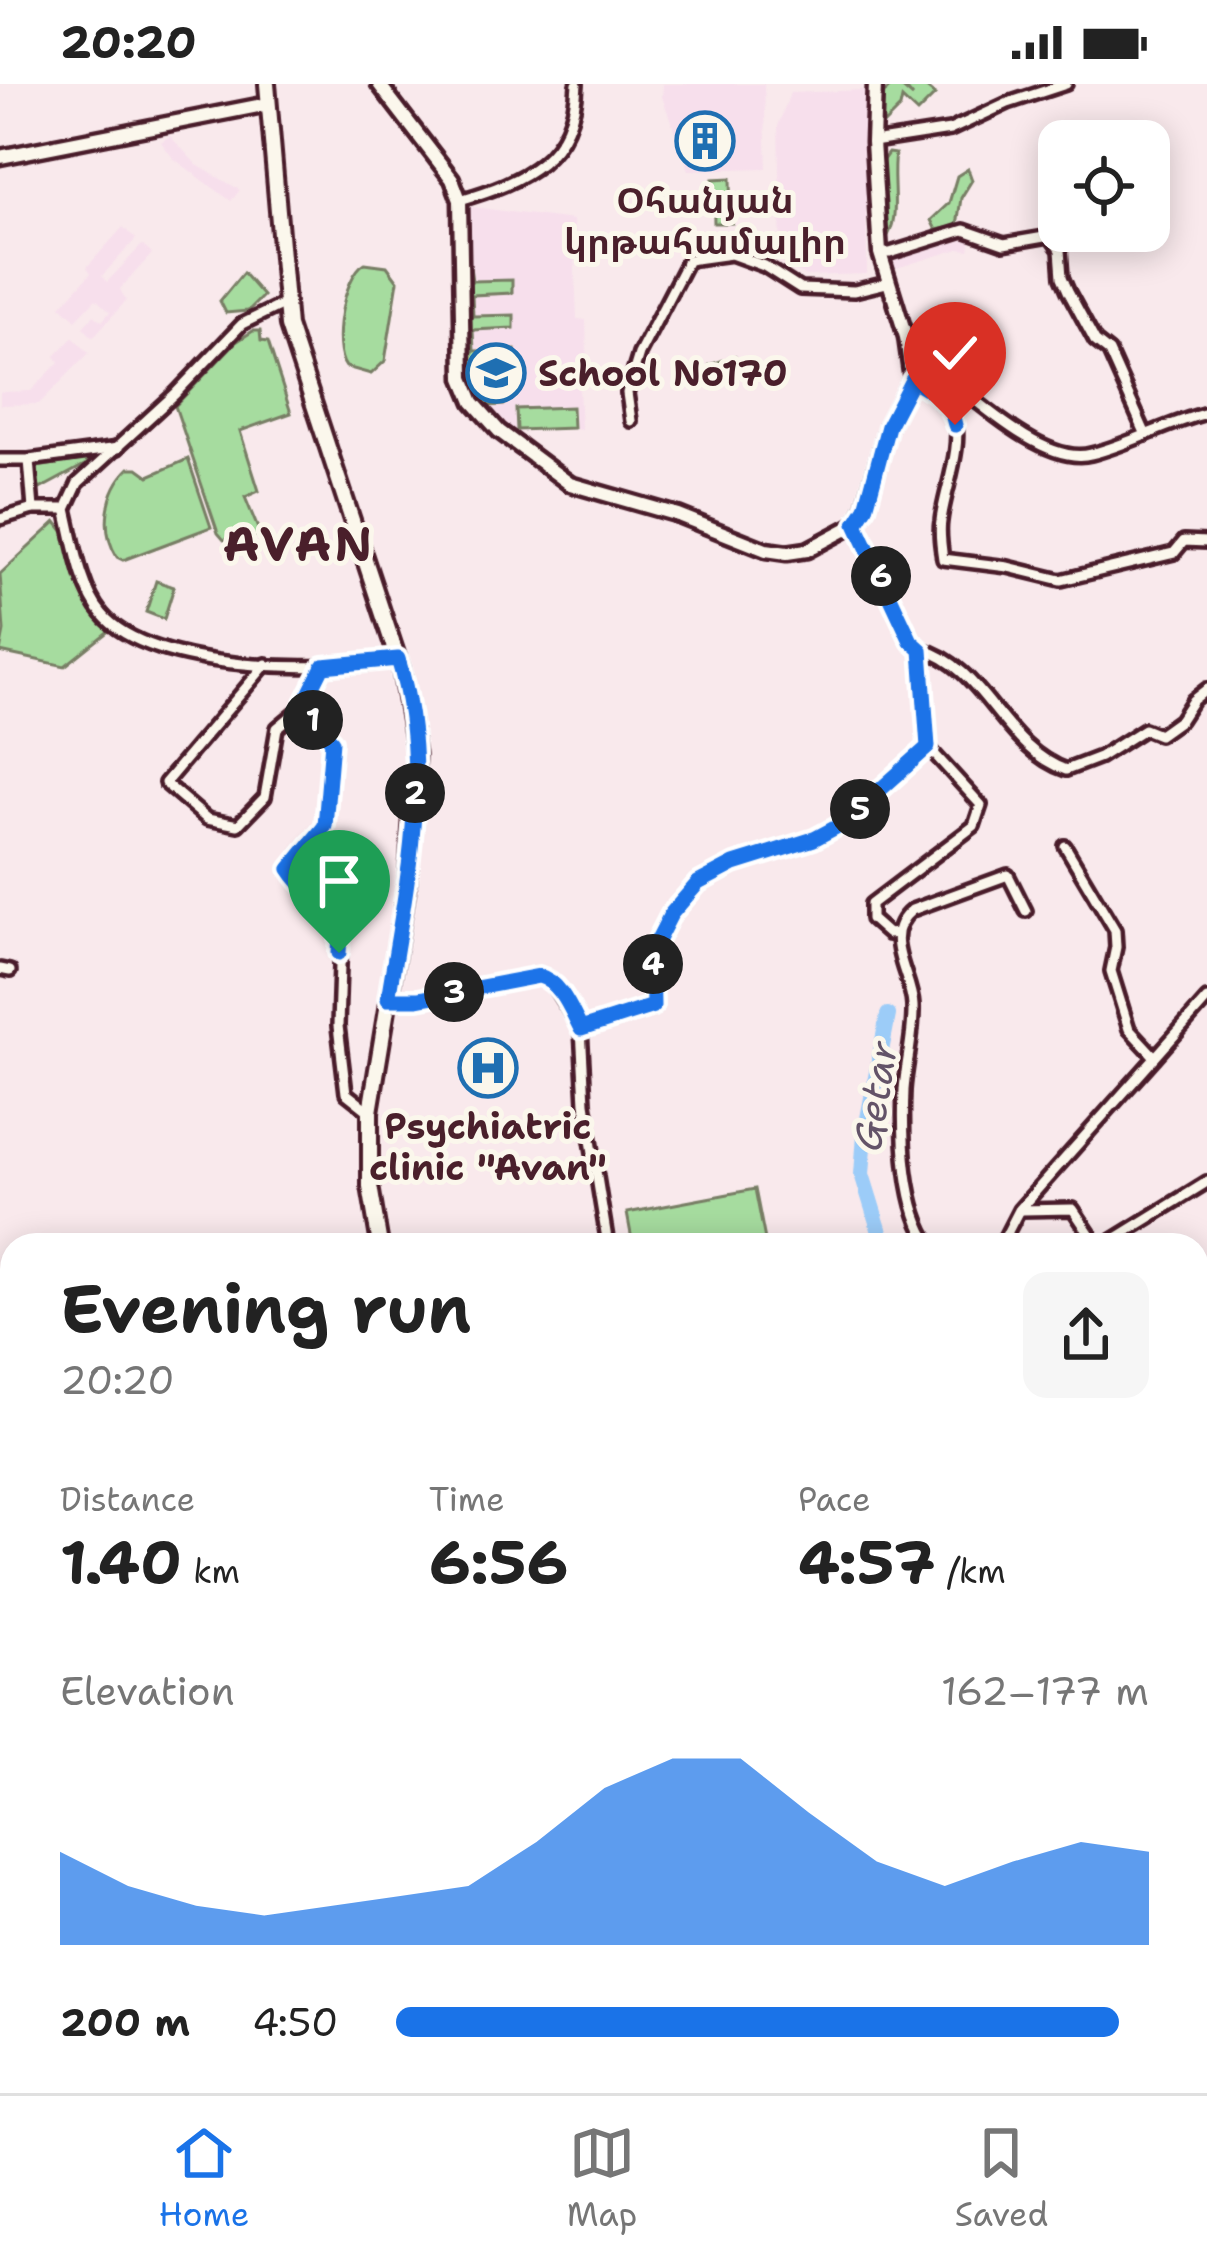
<!DOCTYPE html>
<meta charset="utf-8">
<style>
:root{--surface:#fff;--page:#f6f6f6;--text:#222;--muted:#767676;--line:#e0e0e0;--accent:#1a73e8}
body{margin:0;font-family:"Shantell Sans","Noto Sans Armenian",sans-serif;background:var(--page);color:var(--text);height:100vh;display:flex;flex-direction:column;font-size:45px;white-space:nowrap}
*{box-sizing:border-box;margin:0}
p{font-size:39px;color:var(--muted)}
.icon{flex:none;width:66px;height:66px;fill:none;stroke:currentColor;stroke-width:2;stroke-linecap:round;stroke-linejoin:round}
.map{position:relative;flex:1;overflow:hidden}
.sheet{position:absolute;left:0px;top:1149px;width:1209px;height:861px;display:flex;flex-direction:column;background:var(--surface);border-radius:36px 36px 0 0;box-shadow:0 6px 30px #0003}
.sheet>*{flex:none}
.tools{position:absolute;left:1038px;top:36px;display:grid;gap:24px}
.tools a{display:grid;place-items:center;width:132px;height:132px;border-radius:24px;background:var(--surface);box-shadow:0 6px 30px #0003;font-size:60px}
.pin{position:absolute;display:grid;place-items:center;width:102px;height:102px;color:#fff;margin:-123px -51px;border-radius:50% 50% 50% 0;rotate:-45deg;box-shadow:0 0 12px #0007}
.pin .icon{rotate:45deg}
.km{position:absolute;width:60px;height:60px;margin:-30px;border-radius:50%;background:#222;color:#fff;font-size:33px;line-height:60px;text-align:center}
.round{display:grid;place-items:center;flex:none;width:126px;height:126px;border-radius:24px;background:var(--page)}
.headline{display:flex;align-items:center;justify-content:space-between;height:204px;padding:0 60px}
h1{font-size:66px;font-weight:700;line-height:90px}
.stats{display:grid;grid-template-columns:repeat(3,1fr);gap:18px;height:204px;padding:12px 60px}
.stats div{display:grid;align-content:center}
.stats b{font-size:60px;font-weight:700}
.stats small{font-size:33px;font-weight:400}
.stats p{font-size:33px}
.chart{height:336px;padding:24px 60px}
.chart p{display:flex;justify-content:space-between}
.chart svg{width:100%;height:216px;margin-top:12px;fill:var(--accent);opacity:.7}
ul{padding:0 60px;list-style:none;font-size:39px}
li{display:grid;grid-template-columns:192px 144px 1fr;align-items:center;height:90px}
li i{height:30px;border-radius:15px;background:var(--accent)}
.status{display:flex;justify-content:space-between;align-items:center;height:84px;padding:0 60px;background:var(--surface);direction:ltr}
.status svg{height:33px;fill:currentColor}
.dock{display:flex;justify-content:space-around;align-items:center;height:168px;border-top:3px solid var(--line);background:var(--surface);font-size:33px;color:var(--muted)}
.dock a{display:grid;justify-items:center;gap:6px}
.dock .active{color:var(--accent)}
.map>svg:first-child{display:block}
.built{fill:#f7dfec}
.green{fill:#a6dc9f;stroke:#787e65;stroke-width:3}
.lines{fill:none;stroke-linecap:round;stroke-linejoin:round}
.river{stroke:#9cccf8;stroke-width:16}
.minor-casing{stroke:#4a1f2b;stroke-width:18}
.tertiary-casing{stroke:#4a1f2b;stroke-width:21}
.secondary-casing{stroke:#4a1f2b;stroke-width:22}
.trunk-casing{stroke:#4a1f2b;stroke-width:26}
.minor{stroke:#fbf7ec;stroke-width:9}
.tertiary{stroke:#fbf7ec;stroke-width:12}
.secondary{stroke:#fbf7ec;stroke-width:14}
.trunk{stroke:#fbf7ec;stroke-width:16}
.route-casing{stroke:#fff;stroke-width:24}
.route{stroke:#1a73e8;stroke-width:15}
.labels{text-anchor:middle;stroke-width:10;stroke-linejoin:round;paint-order:stroke}
.poi-label{font-size:36px;font-weight:bold;fill:#4a1f2b;stroke:#fbf7ec}
.water-label{font-size:39px;font-style:italic;fill:#635368;stroke:#fbf7ec}
.district-label{font-size:48px;font-weight:bold;letter-spacing:3px;fill:#4a1f2b;stroke:#fbf7ec}
</style>
<div class="status"><b>20:20</b><svg viewBox="0 0 49 12"><path d="M0 12V9h3v3zM5 12V6h3v6zM10 12V3h3v9zM15 12V0h3v12zM26 1h20v11H26zM47 4h2v5h-2z"/></svg></div>
<div class="map">
<svg width="1207" height="2009" viewBox="0 0 1207 2009">
<rect width="100%" height="100%" fill="#f9e9ec"/>
<filter id="ink" filterUnits="userSpaceOnUse"><feTurbulence type="fractalNoise" baseFrequency=".00833" numOctaves="2"/><feDisplacementMap in="SourceGraphic" scale="24" xChannelSelector="R" yChannelSelector="G"/><feConvolveMatrix kernelMatrix="1 2 1 2 8 2 1 2 1" color-interpolation-filters="sRGB"/></filter>
<g filter="url(#ink)">
<g class="built">
<polygon points="663,0 764,0 767,84 689,86 662,13"/>
<polygon points="865,6 867,190 806,192 791,185 781,172 778,42 790,9"/>
<polygon points="170,52 197,81 240,106 231,117 173,74 161,58"/>
<polygon points="465,122 573,136 577,235 586,236 587,271 578,282 581,345 514,348 470,313"/>
<polygon points="123,143 136,155 102,192 107,198 142,161 152,170 120,205 126,217 93,253 83,243 94,231 102,237 110,228 96,215 76,236 61,222 91,189 87,183"/>
<polygon points="959,152 971,155 969,166 959,165 893,185 890,175"/>
<polygon points="73,253 89,269 39,320 0,321 0,308 31,307 59,278 55,272"/>
</g>
<g class="green">
<polygon points="893,0 898,0 913,13 902,0 924,2 935,11 917,29 902,15 900,24 884,40 875,20"/>
<path d="M888,69L895,70C890,97 902,136 885,156L880,80Z"/>
<polygon points="968,85 972,96 961,114 957,142 936,146 931,136 949,119 957,92"/>
<polygon points="731,94 732,139 714,139 713,95"/>
<polygon points="469,176 472,197 512,196 512,209 472,211 473,232 514,231 514,244 473,246 474,267 515,266 515,273 507,273 507,279 472,280"/>
<path d="M365,179L387,182L398,197L385,277L371,290L346,283C331,264 343,191 365,179Z"/>
<polygon points="243,189 263,212 248,227 226,229 220,217"/>
<polygon points="253,247 260,247 261,257 268,258 291,329 240,347 259,407 245,413 261,452 224,456 218,449 175,322 236,258"/>
<polygon points="735,272 742,291 716,300 710,281"/>
<polygon points="472,295 495,295 495,302 508,302 509,316 504,321 486,322 472,309"/>
<polygon points="572,323 573,344 517,346 516,325"/>
<polygon points="88,375 88,379 40,405 33,392 37,383"/>
<path d="M188,375L211,443L123,476L117,473C100,446 106,406 129,384H138L149,392Z"/>
<polygon points="56,438 64,448 81,504 110,546 65,582 0,568 4,547 0,490"/>
<polygon points="156,497 174,503 164,535 146,528"/>
<polygon points="755,1105 766,1161 633,1161 627,1129"/>
<polygon points="1197,1438 1207,1457 1207,1538 1197,1530"/>
<polygon points="1197,1625 1207,1625 1207,2009 1059,2009 1061,1998 1197,1998"/>
<polygon points="294,1998 403,1998 401,2009 294,2009"/>
<polygon points="518,1998 841,1998 840,2009 516,2009"/>
</g>
<g class="lines">
<g class="river">
<polyline points="884,1161 862,1090 865,1050 888,931"/>
<polyline points="1197,1524 1207,1531"/>
</g>
<g class="minor-casing">
<g id="minor">
<polyline points="873,58 950,46 1008,19 1066,0"/>
<path d="M460,116C524,97 574,75 577,0"/>
<polyline points="880,169 890,169 964,146 1004,160 1050,152 1060,166 1062,193 1068,207 1095,257 1109,268 1146,351"/>
<path d="M285,219L242,240L175,310L78,399L66,425C74,457 80,504 102,530C150,589 329,589 398,575"/>
<path d="M912,295C928,304 947,315 954,333C964,361 944,408 941,437C939,449 941,462 943,475L1008,483L1061,496L1174,469L1184,457L1207,458"/>
<path d="M912,295L945,292C978,318 1047,382 1091,370C1131,360 1167,339 1207,329"/>
<polyline points="631,337 627,309 639,270 688,176 731,170 764,182 800,205 854,207 887,199"/>
<polyline points="0,376 29,376 118,364"/>
<polyline points="29,376 33,425"/>
<polyline points="0,435 33,425 66,425"/>
<path d="M921,565C985,582 1002,664 1066,686L1100,673L1144,645L1159,651L1180,636L1193,616L1207,605"/>
<polyline points="266,580 165,699 207,735 238,741 265,713 277,644 301,624"/>
<polyline points="323,582 301,624 332,657 325,742 290,785 338,835 341,851 338,942 346,1009 370,1028"/>
<polyline points="1065,762 1115,846 1116,863 1111,887 1129,945 1155,973"/>
<polyline points="897,849 888,850 871,835 871,820 974,742 981,721 928,663"/>
<polyline points="0,885 10,887"/>
<polyline points="388,915 417,915 539,892 549,895 581,945 585,1019 608,1161"/>
<polyline points="581,945 653,923 653,867 671,830 697,799 734,780 815,755 842,740 928,663 921,565 911,557 856,440"/>
<polyline points="1021,1126 1073,1125 1097,1161"/>
<path d="M931,1161C904,1125 902,1052 904,1006C906,979 914,950 913,922C912,891 879,852 912,826L1008,791L1026,827"/>
<polyline points="1001,1161 1019,1126 1207,915"/>
<polyline points="1105,1161 1207,1098"/>
<polyline points="1197,1245 1207,1238"/>
<polyline points="1197,1327 1207,1345"/>
<polyline points="0,1476 12,1472"/>
<polyline points="849,2009 850,1998"/>
</g>
</g>
<g class="tertiary-casing">
<g id="tertiary">
<polyline points="379,0 452,95 460,116 463,294 473,318 499,347 570,400 678,431 766,466 787,469 807,466 856,440 865,424 888,342 912,295 906,253 880,169 873,58 875,0"/>
<polyline points="0,73 268,20"/>
<polyline points="500,2009 501,1998"/>
</g>
</g>
<g class="secondary-casing">
<g id="secondary">
<polyline points="267,0 288,242 401,585 416,672 407,804 370,1028 370,1102 380,1161"/>
<polyline points="1038,2009 1040,1998"/>
</g>
</g>
<g class="trunk-casing">
<g id="trunk">
<polyline points="1197,1596 1207,1595"/>
<polyline points="1197,1613 1207,1613"/>
<polyline points="0,1837 12,1831"/>
<polyline points="0,1860 12,1854"/>
</g>
</g>
<use href="#minor" class="minor"/>
<use href="#tertiary" class="tertiary"/>
<use href="#secondary" class="secondary"/>
<use href="#trunk" class="trunk"/>
</g>
</g>
<g class="lines" filter="url(#ink)">
<g class="route-casing">
<path id="route" d="M339,869C343,821 312,820 290,785L325,742L332,657L302,624L323,582L398,575C433,687 406,803 388,915H418L539,892C561,898 571,926 581,945L653,922L652,867L671,830L698,799L734,780L814,755L842,740L928,663L921,566L911,557L856,440L866,424L888,342L912,296C931,306 951,318 955,341"/>
</g>
<use href="#route" class="route"/>
</g>
<defs>
<g id="building-ring" transform="scale(3)"><circle r="9.5" fill="#fbf7ec" stroke="#1f6fb2" stroke-width="1.5"/><path d="M-4-6H4V6H1V3H-1V6H-4ZM-2.5-4.3h1.7v1.8h-1.7ZM.8-4.3h1.7v1.8H.8ZM-2.5-1h1.7V.8h-1.7ZM.8-1h1.7V.8H.8Z" fill="#1f6fb2"/></g>
<g id="school-ring" transform="scale(3)"><circle r="9.5" fill="#fbf7ec" stroke="#1f6fb2" stroke-width="1.5"/><path d="M0-5L7-2L0 1L-7-2ZM-4 1L0 2.5L4 1V4Q0 6-4 4Z" fill="#1f6fb2"/></g>
<g id="hospital-ring" transform="scale(3)"><circle r="9.5" fill="#fbf7ec" stroke="#1f6fb2" stroke-width="1.5"/><path d="M-5-5h3v3.5h4V-5h3V5h-3V1.5h-4V5h-3Z" fill="#1f6fb2"/></g>
</defs>
<g fill-rule="evenodd">
<use href="#building-ring" x="705" y="57"/>
<use href="#school-ring" x="496" y="289"/>
<use href="#hospital-ring" x="488" y="984"/>
</g>
<g class="labels">
<g class="poi-label">
<text x="705" y="129">Օհանյան<tspan x="705" dy="41">կրթահամալիր</tspan></text>
<text x="538" y="302" text-anchor="start">School No170</text>
<text x="488" y="1055">Psychiatric<tspan x="488" dy="41">clinic "Avan"</tspan></text>
</g>
<g class="water-label">
<text transform="translate(875 1012) rotate(-81)" y="14">Getar</text>
</g>
<g class="district-label">
<text x="299" y="477">AVAN</text>
</g>
</g>
</svg>
<div class="tools">
<a><svg class="icon" aria-label="locate" viewBox="0 0 24 24"><circle cx="12" cy="12" r="6"/><path d="M12 2v4M12 18v4M2 12h4M18 12h4"/></svg></a>
</div>
<div class="pin" style="left:339px;top:869px;background:#1e9e55"><svg class="icon" aria-label="arrive" viewBox="0 0 24 24"><path d="M6 21V4h12l-3 4 3 4H6"/></svg></div>
<div class="pin" style="left:955px;top:341px;background:#d93025"><svg class="icon" aria-label="check" viewBox="0 0 24 24"><path d="M5 12l5 5 9-10"/></svg></div>
<b class="km" style="left:313px;top:636px">1</b>
<b class="km" style="left:415px;top:709px">2</b>
<b class="km" style="left:454px;top:908px">3</b>
<b class="km" style="left:653px;top:880px">4</b>
<b class="km" style="left:860px;top:725px">5</b>
<b class="km" style="left:881px;top:492px">6</b>
<section class="sheet">
<div class="headline"><div><h1>Evening run</h1><p>20:20</p></div><a class="round"><svg class="icon" aria-label="share" viewBox="0 0 24 24"><path d="M12 15V3M7 8l5-5 5 5M5 13v7h14v-7"/></svg></a></div>
<div class="stats">
<div><p>Distance</p><b>1.40<small> km</small></b></div>
<div><p>Time</p><b>6:56</b></div>
<div><p>Pace</p><b>4:57<small> /km</small></b></div>
</div>
<div class="chart"><p><span>Elevation</span>162–177 m</p>
<svg viewBox="0 0 160 44" preserveAspectRatio="none"><path d="M0 44V25L10 32L20 36L30 38L40 36L50 34L60 32L70 23L80 12L90 6L100 6L110 17L120 27L130 32L140 27L150 23L160 25V44z"/></svg>
</div>
<ul>
<li><b>200 m</b>4:50<i style="width:96%"></i></li>
</ul>
</section>
</div>
<nav class="dock">
<a class="active"><svg class="icon" aria-label="home" viewBox="0 0 24 24"><path d="M3 11l9-7 9 7M6 9v11h12V9"/></svg>Home</a>
<a><svg class="icon" aria-label="map" viewBox="0 0 24 24"><path d="M3 6l6-2 6 2 6-2v14l-6 2-6-2-6 2zM9 4v14M15 6v14"/></svg>Map</a>
<a><svg class="icon" aria-label="saved" viewBox="0 0 24 24"><path d="M7 4h10v16l-5-4-5 4z"/></svg>Saved</a>
</nav>
